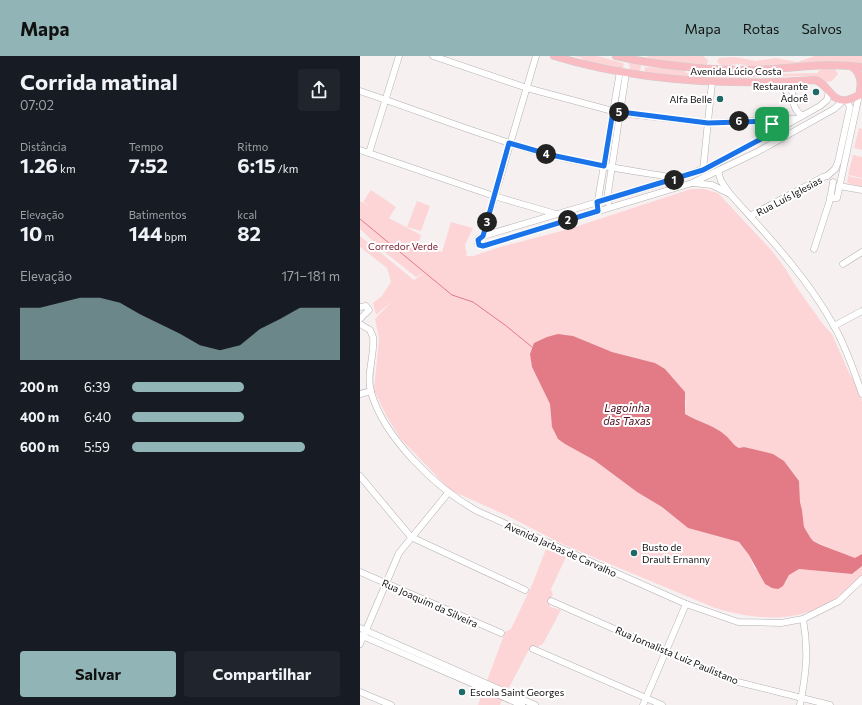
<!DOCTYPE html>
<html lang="pt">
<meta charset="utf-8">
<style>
:root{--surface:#171b24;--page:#20242c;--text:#f1f3f6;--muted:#9ea1a6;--accent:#91b5b6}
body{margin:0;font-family:Commissioner,sans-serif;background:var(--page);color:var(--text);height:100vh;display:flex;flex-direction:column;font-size:15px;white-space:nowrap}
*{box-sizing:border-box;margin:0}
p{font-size:13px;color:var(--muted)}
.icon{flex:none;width:22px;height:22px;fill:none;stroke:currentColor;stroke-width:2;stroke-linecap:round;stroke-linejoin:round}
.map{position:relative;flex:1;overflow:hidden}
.details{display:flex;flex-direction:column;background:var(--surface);width:360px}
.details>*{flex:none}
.pin{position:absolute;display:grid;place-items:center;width:34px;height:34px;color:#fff;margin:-17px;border-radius:8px;box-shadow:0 2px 6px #0006}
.km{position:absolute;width:20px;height:20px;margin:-10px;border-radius:50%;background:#222;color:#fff;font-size:11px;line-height:20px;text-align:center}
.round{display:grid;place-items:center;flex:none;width:42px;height:42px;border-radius:4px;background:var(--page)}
.summary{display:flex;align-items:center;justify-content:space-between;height:68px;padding:0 20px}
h1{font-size:22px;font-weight:700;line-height:30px}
.stats{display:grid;grid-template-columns:repeat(3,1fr);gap:6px;height:68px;padding:4px 20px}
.stats div{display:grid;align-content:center}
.stats b{font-size:20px;font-weight:700}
.stats small{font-size:11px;font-weight:400}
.stats p{font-size:11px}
.chart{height:112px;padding:8px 20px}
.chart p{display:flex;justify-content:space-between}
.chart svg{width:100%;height:72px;margin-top:4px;fill:var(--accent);opacity:.7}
.action{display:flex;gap:8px;margin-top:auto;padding:8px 20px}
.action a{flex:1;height:46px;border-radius:4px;background:var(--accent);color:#111;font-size:16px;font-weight:700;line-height:46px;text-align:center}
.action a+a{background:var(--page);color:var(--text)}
ul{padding:0 20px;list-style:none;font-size:13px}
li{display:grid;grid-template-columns:64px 48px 1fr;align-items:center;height:30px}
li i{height:10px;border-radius:5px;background:var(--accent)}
header{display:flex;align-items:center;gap:24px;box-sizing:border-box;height:56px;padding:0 20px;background:var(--accent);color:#111}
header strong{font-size:19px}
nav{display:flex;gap:22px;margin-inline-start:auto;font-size:14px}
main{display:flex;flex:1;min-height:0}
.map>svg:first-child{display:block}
.green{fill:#fdd5d7;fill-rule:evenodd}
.water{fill:#e27b86}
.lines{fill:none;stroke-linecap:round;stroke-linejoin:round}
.stream{stroke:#e27b86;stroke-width:1}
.minor-casing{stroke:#b5b0b0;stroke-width:7}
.major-casing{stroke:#d0cfcf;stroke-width:8}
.minor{stroke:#fff;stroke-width:6}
.major{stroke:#f9bcc2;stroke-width:7}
.route-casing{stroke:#fff;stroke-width:8}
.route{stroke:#1a73e8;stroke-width:5}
.poi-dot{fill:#1c6968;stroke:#fff;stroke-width:1.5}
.labels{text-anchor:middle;stroke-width:4;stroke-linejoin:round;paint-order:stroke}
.street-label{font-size:10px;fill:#131111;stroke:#fff}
.poi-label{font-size:10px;fill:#131111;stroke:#fff;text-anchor:end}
.park-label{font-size:10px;fill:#791d2f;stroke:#fff}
.water-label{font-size:11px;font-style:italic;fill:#4f0e1c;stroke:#fff}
</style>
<header>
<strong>Mapa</strong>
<nav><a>Mapa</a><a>Rotas</a><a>Salvos</a></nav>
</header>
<main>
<section class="details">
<div class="summary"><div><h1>Corrida matinal</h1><p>07:02</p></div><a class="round"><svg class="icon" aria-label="share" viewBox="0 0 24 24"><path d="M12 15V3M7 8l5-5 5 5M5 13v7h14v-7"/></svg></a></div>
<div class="stats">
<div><p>Distância</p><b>1.26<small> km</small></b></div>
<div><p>Tempo</p><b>7:52</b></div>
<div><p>Ritmo</p><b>6:15<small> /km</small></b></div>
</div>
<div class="stats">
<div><p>Elevação</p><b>10<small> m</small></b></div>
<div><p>Batimentos</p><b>144<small> bpm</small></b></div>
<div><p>kcal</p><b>82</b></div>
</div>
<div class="chart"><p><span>Elevação</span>171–181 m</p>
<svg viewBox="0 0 160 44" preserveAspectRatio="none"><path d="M0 44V12L10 12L20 9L30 6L40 6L50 9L60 16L70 22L80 28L90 35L100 38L110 35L120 25L130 19L140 12L150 12L160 12V44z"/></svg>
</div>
<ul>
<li><b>200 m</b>6:39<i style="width:54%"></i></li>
<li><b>400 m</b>6:40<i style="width:54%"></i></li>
<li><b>600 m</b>5:59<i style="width:83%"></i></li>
</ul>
<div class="action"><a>Salvar</a><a>Compartilhar</a></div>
</section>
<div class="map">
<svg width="502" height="649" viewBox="0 0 502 649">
<rect width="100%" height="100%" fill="#f6f0f1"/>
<g class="green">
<polygon points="214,0 237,0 263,7 264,11 261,13 225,7 222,2"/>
<polygon points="268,0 343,0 348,4 347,8 340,9 294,4 286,0"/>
<path d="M455,0H502V8L389,10C386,10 382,8 379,8C371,8 364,13 357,6L359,2L375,1L396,5L416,2L437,6Z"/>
<polygon points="268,6 281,8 280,17 268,16 270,11"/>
<polygon points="286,11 323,13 326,17 337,18 340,14 365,16 368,19 457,17 461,13 474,12 478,18 472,25 465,26 446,20 368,22 366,25 286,17 284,13"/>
<polygon points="499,72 502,73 502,94 494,92"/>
<polygon points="493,99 502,101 502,122 488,119"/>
<polygon points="488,120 502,123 502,131 487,127"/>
<path d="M331,133H344L358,137L412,195L425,212L435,229L462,267L472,278L490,319L496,326L502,346V519C493,527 485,536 475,543C439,568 394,564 355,552L202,488L148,460L90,434L40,382L27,361L14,334L19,283L15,263L32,245L16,259L13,247L22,240L31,226L27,212L0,191V180L54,224L64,217L56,221L22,194L0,173V145L12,152L3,146L11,134L36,151L29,162L61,179L59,186L82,196L91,166L113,172L105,189L107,199L105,200H113L140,191L209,173ZM205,278L252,296L295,307L326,344L325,358C338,366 354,369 365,379C371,384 373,389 380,392L384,391L424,405L439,425L440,446L442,454L444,471L450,481L453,485L477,495L496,515L492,518L439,513L429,519L426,526L395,513L389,499L379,486L328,472L302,451L277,436L234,404L198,383L192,371L190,348L172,311Z"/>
<polygon points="57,145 70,150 61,175 47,171"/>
<polygon points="186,493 206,501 191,533 193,539 187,545 191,551 201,554 183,588 168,595 150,630 148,632 140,649 118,649 145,576 151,573 172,529"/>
</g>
<path class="water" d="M198,278L213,280L252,296L295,307L305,313L325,336V358C338,366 354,369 365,379C371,384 373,389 379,392L384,391L413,398L424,405L439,425L440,446L442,454L444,471L450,481L453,485L461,489L495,502L502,498V510L492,518L439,513L429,519L423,530L418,533L412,532L405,528L389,499L379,486L328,472L302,451L277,436L234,404L205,388L198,383L192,371L190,348L172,311L170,298L174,287L187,281Z"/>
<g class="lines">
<polyline class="stream" points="0,163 92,239 113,246 145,269 172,291"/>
<g class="minor-casing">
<g id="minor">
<polyline points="73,0 167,32 260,57 348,67 434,63"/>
<path d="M426,26C439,36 426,47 442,60"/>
<path d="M0,35C63,56 126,82 190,99C231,109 274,115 316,122"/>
<polyline points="469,35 467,44 460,50 356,108 319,122 123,180 118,183 118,188 123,190 332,127 397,96 474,53 484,44"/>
<polyline points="0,94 134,140 196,158"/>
<polyline points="9,97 39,0"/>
<polyline points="343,114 352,27"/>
<path d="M358,115L361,125L370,138C407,179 447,221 474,270C486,291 494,315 502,338"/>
<polyline points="467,120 475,113 478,106 490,51 486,44"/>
<polyline points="333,127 352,129 368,137"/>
<polyline points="479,130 502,134"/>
<polyline points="470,142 477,142 499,39"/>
<polyline points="248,147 247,143 266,17"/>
<polyline points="237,150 260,15"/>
<polyline points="390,160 463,121 467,120"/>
<polyline points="123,180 176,0"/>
<polyline points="454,193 470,144 473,126"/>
<polyline points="483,208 502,196"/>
<polyline points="0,251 6,250 9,254 0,263"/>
<path d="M0,268L10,274L13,281C15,299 6,318 11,336C24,382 76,432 117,455L326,548L378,566L421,567L443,563L479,545L502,523"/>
<polyline points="474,270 502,255"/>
<polyline points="0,338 11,335"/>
<polyline points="0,420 51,481 165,534"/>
<polyline points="0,516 141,577"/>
<polyline points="191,545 370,624 470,649"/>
<polyline points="0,572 175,649"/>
<polyline points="0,579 162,649"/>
<polyline points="0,588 39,497 88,437"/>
<polyline points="173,593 302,649"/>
<polyline points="0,636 31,649"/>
<polyline points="283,649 326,548"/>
<path d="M440,649C446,618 449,595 443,563"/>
</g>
</g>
<g class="major-casing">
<g id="major">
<path d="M194,0C279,26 367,30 455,24C468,27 471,47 487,44C492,43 497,40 502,38"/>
<path d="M256,0C301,10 347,14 392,14C429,13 465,6 502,11"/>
<path d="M491,10C502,17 502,28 499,39"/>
</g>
</g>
<use href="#minor" class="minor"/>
<use href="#major" class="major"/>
</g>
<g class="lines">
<g class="route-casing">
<path id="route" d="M253,55L348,67L409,65C413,68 415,71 414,76L343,114L237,146L238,155L123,190L119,189L118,184L123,180L149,87L191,99L244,110Z"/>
</g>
<use href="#route" class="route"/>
</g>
<g class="poi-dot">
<circle cx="456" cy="36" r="4"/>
<circle cx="360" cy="43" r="4"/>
<circle cx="274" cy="497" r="4"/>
<circle cx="102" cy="636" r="4"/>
</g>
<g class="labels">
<g class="street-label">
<text x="376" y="19">Avenida Lúcio Costa</text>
<text transform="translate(429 140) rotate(-28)" y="4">Rua Luís Iglesias</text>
<text transform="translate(201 493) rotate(24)" y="4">Avenida Jarbas de Carvalho</text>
<text transform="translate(70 547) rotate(24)" y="4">Rua Joaquim da Silveira</text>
<text transform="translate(317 599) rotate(23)" y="4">Rua Jornalista Luiz Paulistano</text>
</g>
<g class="poi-label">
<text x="448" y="34">Restaurante<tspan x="448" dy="12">Àdorê</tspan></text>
<text x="352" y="47">Alfa Belle</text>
<text x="282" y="495" text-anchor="start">Busto de<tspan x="282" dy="12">Drault Ernanny</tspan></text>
<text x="110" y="640" text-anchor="start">Escola Saint Georges</text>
</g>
<g class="park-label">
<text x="43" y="194">Corredor Verde</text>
</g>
<g class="water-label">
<text x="267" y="356">Lagoinha<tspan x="267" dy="13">das Taxas</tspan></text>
</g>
</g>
</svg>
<div class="pin" style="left:412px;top:68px;background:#1e9e55"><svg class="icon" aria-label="arrive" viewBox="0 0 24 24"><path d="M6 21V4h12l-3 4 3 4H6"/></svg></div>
<b class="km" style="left:314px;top:124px">1</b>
<b class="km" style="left:208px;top:164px">2</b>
<b class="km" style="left:127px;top:166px">3</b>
<b class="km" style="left:186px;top:98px">4</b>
<b class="km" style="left:259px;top:56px">5</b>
<b class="km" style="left:379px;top:65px">6</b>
</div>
</main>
